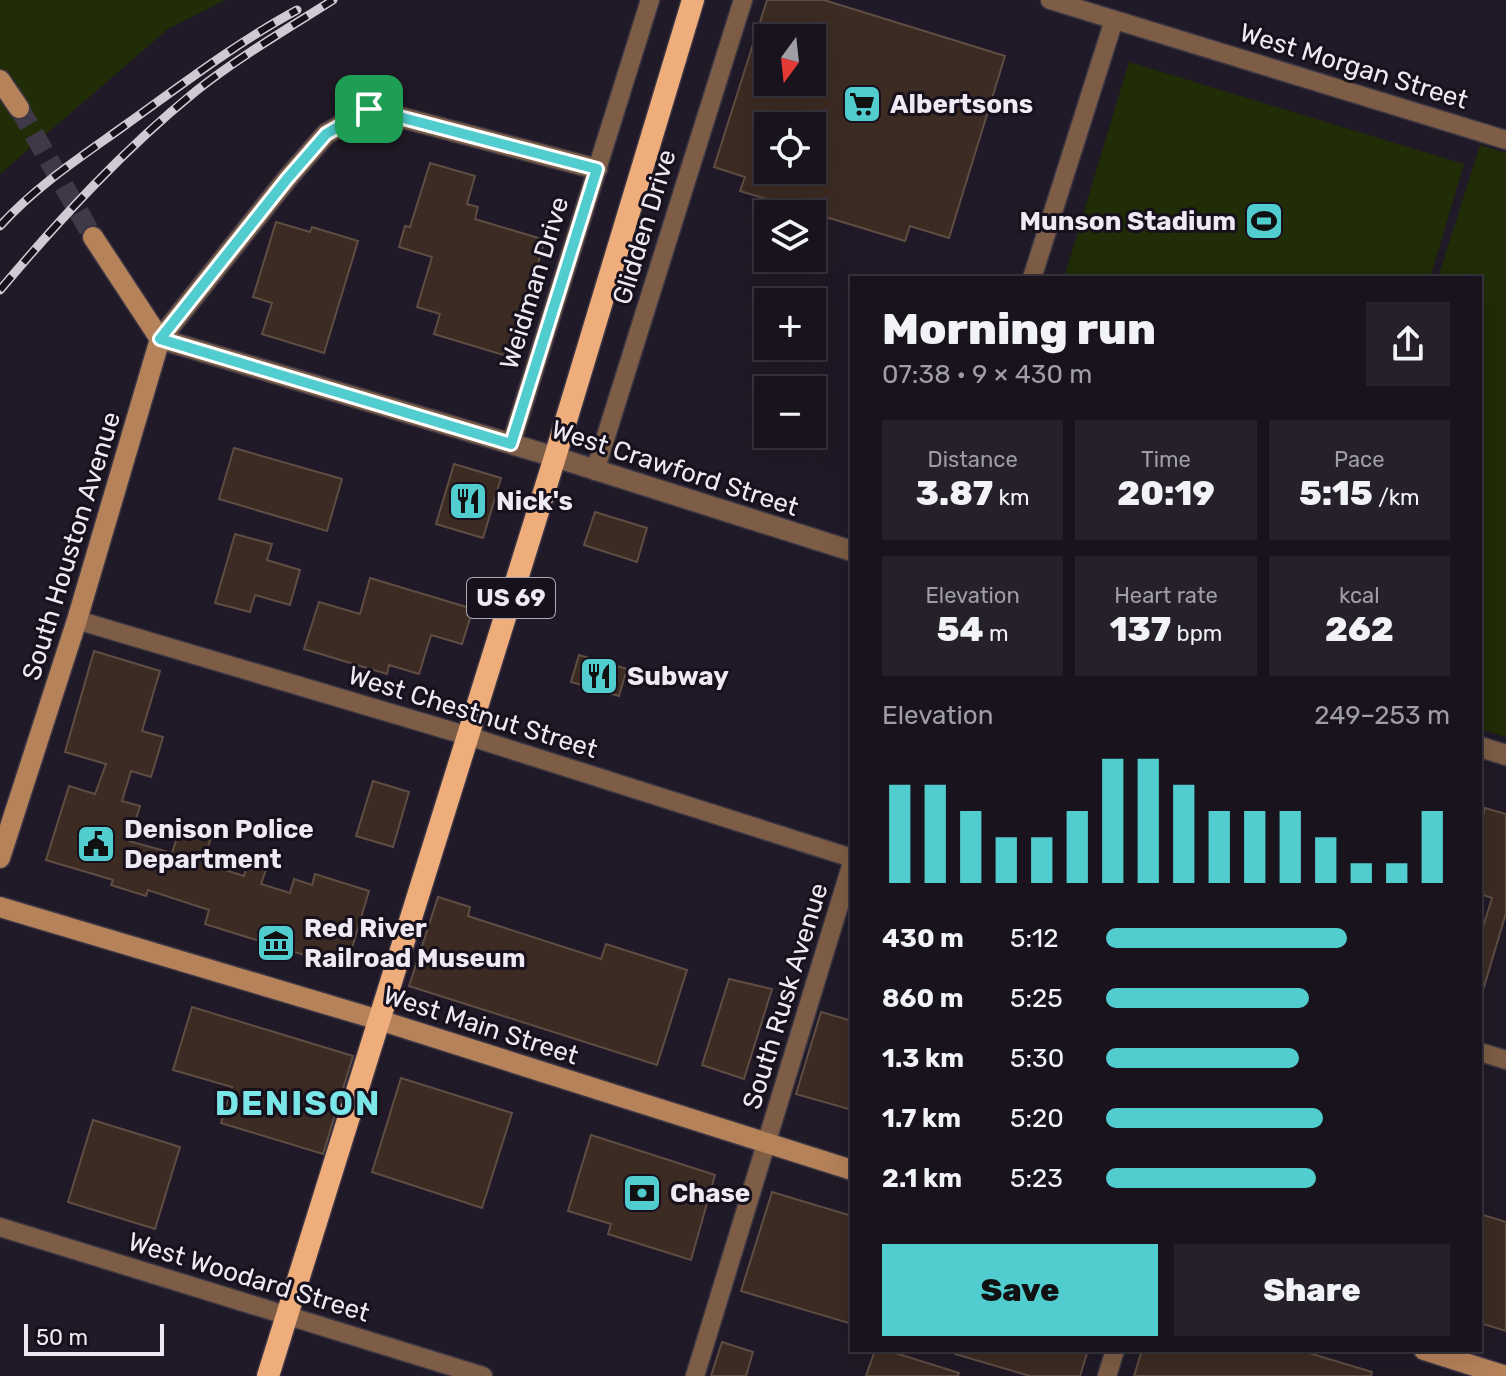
<!DOCTYPE html>
<meta charset="utf-8">
<style>
:root{--surface:#18131d;--page:#25202a;--text:#f1f3f6;--muted:#9f9ea4;--line:#36323b;--accent:#52cdcf}
body{margin:0;font-family:Rubik,sans-serif;background:var(--page);color:var(--text);height:100vh;display:flex;flex-direction:column;font-size:30px;white-space:nowrap}
*{box-sizing:border-box;margin:0}
p{font-size:26px;color:var(--muted)}
.icon{flex:none;width:44px;height:44px;fill:none;stroke:currentColor;stroke-width:2;stroke-linecap:round;stroke-linejoin:round}
.map{position:relative;flex:1;overflow:hidden}
.sheet{position:absolute;left:850px;top:276px;width:632px;height:1076px;display:flex;flex-direction:column;background:var(--surface);border-radius:0px;box-shadow:0 8px 32px #0002,0 0 0 2px var(--line)}
.sheet>*{flex:none}
.needle{width:52px;rotate:195deg}
.buttons{position:absolute;left:754px;top:24px;display:grid;gap:16px}
.buttons a{display:grid;place-items:center;width:72px;height:72px;border-radius:0px;background:var(--surface);box-shadow:0 8px 32px #0002,0 0 0 2px var(--line);font-size:40px}
.scale{position:absolute;left:24px;bottom:20px;width:140px;box-sizing:border-box;padding-left:8px;border:4px solid #eee9f3;border-top:0;font-size:22px;line-height:28px;white-space:nowrap;color:#eee9f3;-webkit-text-stroke:6px #17101d;paint-order:stroke}
.pin{position:absolute;display:grid;place-items:center;width:68px;height:68px;color:#fff;margin:-34px;border-radius:16px;box-shadow:0 4px 12px #0006}
.round{display:grid;place-items:center;flex:none;width:84px;height:84px;border-radius:0px;background:var(--page)}
.overview{display:flex;align-items:center;justify-content:space-between;height:136px;padding:0 32px}
h1{font-size:44px;font-weight:800;line-height:60px}
.figures{display:grid;grid-template-columns:repeat(3,1fr);gap:12px;height:136px;padding:8px 32px}
.figures div{display:grid;align-content:center;border-radius:0px;background:var(--page);text-align:center}
.figures b{font-size:34px;font-weight:800}
.figures small{font-size:22px;font-weight:400}
.figures p{font-size:22px}
.chart{height:224px;padding:16px 32px}
.chart p{display:flex;justify-content:space-between}
.chart svg{width:100%;height:144px;margin-top:8px;stroke:var(--accent);stroke-width:6}
.cta{display:flex;gap:16px;margin-top:auto;padding:16px 32px}
.cta a{flex:1;height:92px;border-radius:0px;background:var(--accent);color:#111;font-size:32px;font-weight:800;line-height:92px;text-align:center}
.cta a+a{background:var(--page);color:var(--text)}
ul{padding:0 32px;list-style:none;font-size:26px}
li{display:grid;grid-template-columns:128px 96px 1fr;align-items:center;height:60px}
li i{height:20px;border-radius:10px;background:var(--accent)}
.map>svg:first-child{display:block}
.green{fill:#202d07}
.building{fill:#3c2b23;stroke:#5f4d43;stroke-width:2;fill-rule:evenodd}
.lines{fill:none;stroke-linecap:round;stroke-linejoin:round}
.secondary-tunnel{stroke:#3f3846;stroke-width:20;stroke-dasharray:20 10;stroke-linecap:butt}
.minor-casing{stroke:#3d3644;stroke-width:21}
.tertiary-casing{stroke:#3d3644;stroke-width:23}
.secondary-casing{stroke:#3d3644;stroke-width:23}
.trunk-casing{stroke:#3d3644;stroke-width:25}
.minor{stroke:#7d5d45;stroke-width:18}
.tertiary{stroke:#7d5d45;stroke-width:20}
.secondary{stroke:#b5825a;stroke-width:20}
.trunk{stroke:#efad7b;stroke-width:22}
.rail-casing{stroke:#d0cad5;stroke-width:9}
.rail{stroke:#17101d;stroke-width:6;stroke-dasharray:18;stroke-linecap:butt}
.route-casing{stroke:#fff;stroke-width:16}
.route{stroke:#52cdcf;stroke-width:10}
.labels{text-anchor:middle;stroke-width:6;stroke-linejoin:round;paint-order:stroke}
.shield{fill:#17101d;stroke:#aea8b3;stroke-width:2}
.shield-label{font-size:24px;font-weight:bold;fill:#eee9f3}
.street-label{font-size:26px;fill:#eee9f3;stroke:#17101d}
.poi-label{font-size:26px;font-weight:bold;fill:#eee9f3;stroke:#17101d;text-anchor:start}
.district-label{font-size:34px;font-weight:bold;letter-spacing:2px;fill:#7ae6e8;stroke:#17101d}
</style>
<div class="map">
<svg width="1506" height="1376" viewBox="0 0 1506 1376">
<rect width="100%" height="100%" fill="#201927"/>
<g class="green">
<polygon points="0,0 225,0 168,29 0,174"/>
<polygon points="1129,62 1464,164 1430,278 1064,278"/>
<polygon points="1480,145 1506,153 1506,737 1480,729 1480,278 1438,278"/>
</g>
<g class="building">
<path d="M767,0H824L1005,56L949,238L910,226L905,241L740,191L745,177L714,167ZM768,38H812V82H768ZM768,126H812V170H768Z"/>
<polygon points="430,163 475,176 467,204 478,207 475,219 545,240 510,357 434,334 440,314 417,307 432,257 399,247 405,226 410,227"/>
<polygon points="276,222 310,232 312,227 358,241 324,353 262,334 272,303 253,297"/>
<polygon points="234,448 342,479 327,531 219,499"/>
<polygon points="454,464 501,478 483,538 436,524"/>
<polygon points="595,512 647,528 637,562 584,545"/>
<polygon points="235,534 272,544 267,560 300,570 290,605 255,595 250,612 215,603"/>
<polygon points="370,578 473,609 462,644 431,635 419,674 389,665 387,674 304,649 319,602 360,614"/>
<polygon points="94,651 160,671 142,731 163,737 151,777 131,771 122,801 140,806 129,841 172,853 181,825 212,834 203,863 244,876 250,855 269,861 261,884 290,893 294,879 312,885 315,874 369,891 346,968 205,924 209,910 148,890 146,896 111,885 113,880 46,860 69,786 95,794 106,764 65,752"/>
<polygon points="579,655 627,669 619,696 571,682"/>
<polygon points="373,781 409,792 393,847 356,836"/>
<polygon points="1485,808 1506,814 1506,913 1484,987 1480,986 1480,937 1492,898 1480,894 1480,826"/>
<polygon points="438,897 470,907 468,916 601,959 606,944 687,970 657,1065 409,986"/>
<polygon points="729,979 772,989 744,1079 702,1065"/>
<polygon points="192,1007 353,1056 323,1154 221,1123 232,1087 173,1070"/>
<polygon points="821,1012 852,1021 852,1110 796,1094"/>
<polygon points="401,1078 512,1113 482,1208 372,1172"/>
<polygon points="93,1120 180,1147 155,1229 68,1202"/>
<polygon points="591,1135 715,1175 691,1260 608,1234 611,1224 568,1211"/>
<polygon points="772,1192 852,1216 852,1324 741,1291"/>
<polygon points="1480,1214 1506,1222 1506,1331 1480,1323"/>
<polygon points="722,1342 753,1352 746,1376 711,1376"/>
<polygon points="875,1350 886,1350 959,1373 958,1376 866,1376"/>
<polygon points="956,1350 1088,1350 1080,1376 1030,1376 955,1354"/>
<polygon points="1142,1350 1299,1350 1372,1372 1371,1376 1134,1376"/>
</g>
<g class="lines">
<polyline class="secondary-tunnel" points="19,108 93,237"/>
<g class="minor-casing">
<g id="minor">
<polyline points="1050,0 1506,140"/>
<polyline points="1032,278 1114,20"/>
<polyline points="511,444 650,0"/>
<polyline points="595,471 743,0"/>
<polyline points="77,620 468,736 852,858"/>
<polyline points="1480,1052 1506,1060"/>
<polyline points="0,1227 483,1376"/>
<polyline points="695,1376 852,863"/>
<polyline points="1107,1376 1115,1350"/>
</g>
</g>
<g class="tertiary-casing">
<g id="tertiary">
<polyline points="597,169 369,109 326,134 287,179 160,339 555,457 852,551"/>
<polyline points="1480,747 1506,755"/>
</g>
</g>
<g class="secondary-casing">
<g id="secondary">
<polyline points="0,80 19,108"/>
<polyline points="0,858 77,620 160,339 93,237"/>
<polyline points="0,907 379,1020 852,1170"/>
<polyline points="1424,1350 1506,1376"/>
</g>
</g>
<g class="trunk-casing">
<polyline id="trunk" points="268,1376 555,457 693,0"/>
</g>
<use href="#minor" class="minor"/>
<use href="#tertiary" class="tertiary"/>
<use href="#secondary" class="secondary"/>
<use href="#trunk" class="trunk"/>
<g class="rail-casing">
<g id="rail">
<path d="M0,226C36,186 81,157 124,126C180,86 236,43 297,10"/>
<path d="M0,290C60,219 123,150 196,91C239,57 287,29 333,0"/>
</g>
</g>
<use href="#rail" class="rail"/>
</g>
<g class="lines">
<g class="route-casing">
<polygon id="route" points="369,109 597,169 511,444 160,339 287,179 326,134"/>
</g>
<use href="#route" class="route"/>
</g>
<defs>
<g id="supermarket-square" transform="scale(2)"><rect x="-9" y="-9" width="18" height="18" rx="4" fill="#52cdcf" stroke="#17101d"/><path d="M-6-5.5h2.5l.6 2H6L4.5 2H-2.5L-4.4-4H-6ZM-1.5 3.2a1.3 1.3 0 1 0 .1 0ZM3 3.2a1.3 1.3 0 1 0 .1 0Z" fill="#111"/></g>
<g id="stadium-square" transform="scale(2)"><rect x="-9" y="-9" width="18" height="18" rx="4" fill="#52cdcf" stroke="#17101d"/><path d="M0-5a6.5 5 0 1 0 0 10a6.5 5 0 1 0 0-10ZM-3.5-1.8h7v3.6h-7Z" fill="#111"/></g>
<g id="restaurant-square" transform="scale(2)"><rect x="-9" y="-9" width="18" height="18" rx="4" fill="#52cdcf" stroke="#17101d"/><path d="M-5-6h1v4h1v-4h1v4h1v-4h1v5L-1.5 .5V6h-2V.5L-5-1ZM5-6V6H3V1.5H1.5Q1.5-4 5-6Z" fill="#111"/></g>
<g id="civic-square" transform="scale(2)"><rect x="-9" y="-9" width="18" height="18" rx="4" fill="#52cdcf" stroke="#17101d"/><path d="M-.6-6.5H3V-4.5H.6V-3L4-1V1h2V6H-6V1h2V-1L-.6-3ZM-1.2 2.5V6h2.4V2.5Z" fill="#111"/></g>
<g id="museum-square" transform="scale(2)"><rect x="-9" y="-9" width="18" height="18" rx="4" fill="#52cdcf" stroke="#17101d"/><path d="M0-6L6-3V-2H-6V-3ZM-5-1h2V3h-2ZM-1-1h2V3h-2ZM3-1h2V3H3ZM-6 4H6V6H-6Z" fill="#111"/></g>
<g id="bank-square" transform="scale(2)"><rect x="-9" y="-9" width="18" height="18" rx="4" fill="#52cdcf" stroke="#17101d"/><path d="M-6-4H6V4H-6ZM0-2.3a2.3 2.3 0 1 0 0 4.6a2.3 2.3 0 1 0 0-4.6Z" fill="#111"/></g>
</defs>
<g fill-rule="evenodd">
<use href="#supermarket-square" x="862" y="104"/>
<use href="#stadium-square" x="1264" y="221"/>
<use href="#restaurant-square" x="468" y="501"/>
<use href="#restaurant-square" x="599" y="676"/>
<use href="#civic-square" x="96" y="844"/>
<use href="#museum-square" x="276" y="943"/>
<use href="#bank-square" x="642" y="1193"/>
</g>
<g class="labels">
<rect class="shield" x="467" y="578" width="88" height="40" rx="6"/>
<g class="shield-label">
<text x="511" y="606">US 69</text>
</g>
<g class="street-label">
<text transform="translate(1354 66) rotate(17)" y="9">West Morgan Street</text>
<text transform="translate(644 227) rotate(-73)" y="9">Glidden Drive</text>
<text transform="translate(534 283) rotate(-73)" y="9">Weidman Drive</text>
<text transform="translate(675 468) rotate(18)" y="9">West Crawford Street</text>
<text transform="translate(71 546) rotate(-73)" y="9">South Houston Avenue</text>
<text transform="translate(473 712) rotate(17)" y="9">West Chestnut Street</text>
<text transform="translate(785 996) rotate(-73)" y="9">South Rusk Avenue</text>
<text transform="translate(481 1025) rotate(18)" y="9">West Main Street</text>
<text transform="translate(249 1277) rotate(17)" y="9">West Woodard Street</text>
</g>
<g class="poi-label">
<text x="890" y="113">Albertsons</text>
<text x="1236" y="230" text-anchor="end">Munson Stadium</text>
<text x="496" y="510">Nick's</text>
<text x="627" y="685">Subway</text>
<text x="124" y="838">Denison Police<tspan x="124" dy="30">Department</tspan></text>
<text x="304" y="937">Red River<tspan x="304" dy="30">Railroad Museum</tspan></text>
<text x="670" y="1202">Chase</text>
</g>
<g class="district-label">
<text x="298" y="1115">DENISON</text>
</g>
</g>
</svg>
<div class="buttons">
<a><svg class="needle" viewBox="-14 -14 28 28"><path d="M0-13l5 13h-10z" fill="#e53935"/><path d="M0 13l5-13h-10z" fill="#9f9ea4"/></svg></a>
<a><svg class="icon" aria-label="locate" viewBox="0 0 24 24"><circle cx="12" cy="12" r="6"/><path d="M12 2v4M12 18v4M2 12h4M18 12h4"/></svg></a>
<a><svg class="icon" aria-label="layers" viewBox="0 0 24 24"><path d="M12 4l9 5-9 5-9-5zM3 14l9 5 9-5"/></svg></a>
<a>+</a>
<a>−</a>
</div>
<div class="scale">50 m</div>
<div class="pin" style="left:369px;top:109px;background:#1e9e55"><svg class="icon" aria-label="arrive" viewBox="0 0 24 24"><path d="M6 21V4h12l-3 4 3 4H6"/></svg></div>
<section class="sheet">
<div class="overview"><div><h1>Morning run</h1><p>07:38 · 9 × 430 m</p></div><a class="round"><svg class="icon" aria-label="share" viewBox="0 0 24 24"><path d="M12 15V3M7 8l5-5 5 5M5 13v7h14v-7"/></svg></a></div>
<div class="figures">
<div><p>Distance</p><b>3.87<small> km</small></b></div>
<div><p>Time</p><b>20:19</b></div>
<div><p>Pace</p><b>5:15<small> /km</small></b></div>
</div>
<div class="figures">
<div><p>Elevation</p><b>54<small> m</small></b></div>
<div><p>Heart rate</p><b>137<small> bpm</small></b></div>
<div><p>kcal</p><b>262</b></div>
</div>
<div class="chart"><p><span>Elevation</span>249–253 m</p>
<svg viewBox="0 0 160 44" preserveAspectRatio="none"><path d="M5 44V14M15 44V14M25 44V22M35 44V30M45 44V30M55 44V22M65 44V6M75 44V6M85 44V14M95 44V22M105 44V22M115 44V22M125 44V30M135 44V38M145 44V38M155 44V22"/></svg>
</div>
<ul>
<li><b>430 m</b>5:12<i style="width:70%"></i></li>
<li><b>860 m</b>5:25<i style="width:59%"></i></li>
<li><b>1.3 km</b>5:30<i style="width:56%"></i></li>
<li><b>1.7 km</b>5:20<i style="width:63%"></i></li>
<li><b>2.1 km</b>5:23<i style="width:61%"></i></li>
</ul>
<div class="cta"><a>Save</a><a>Share</a></div>
</section>
</div>
